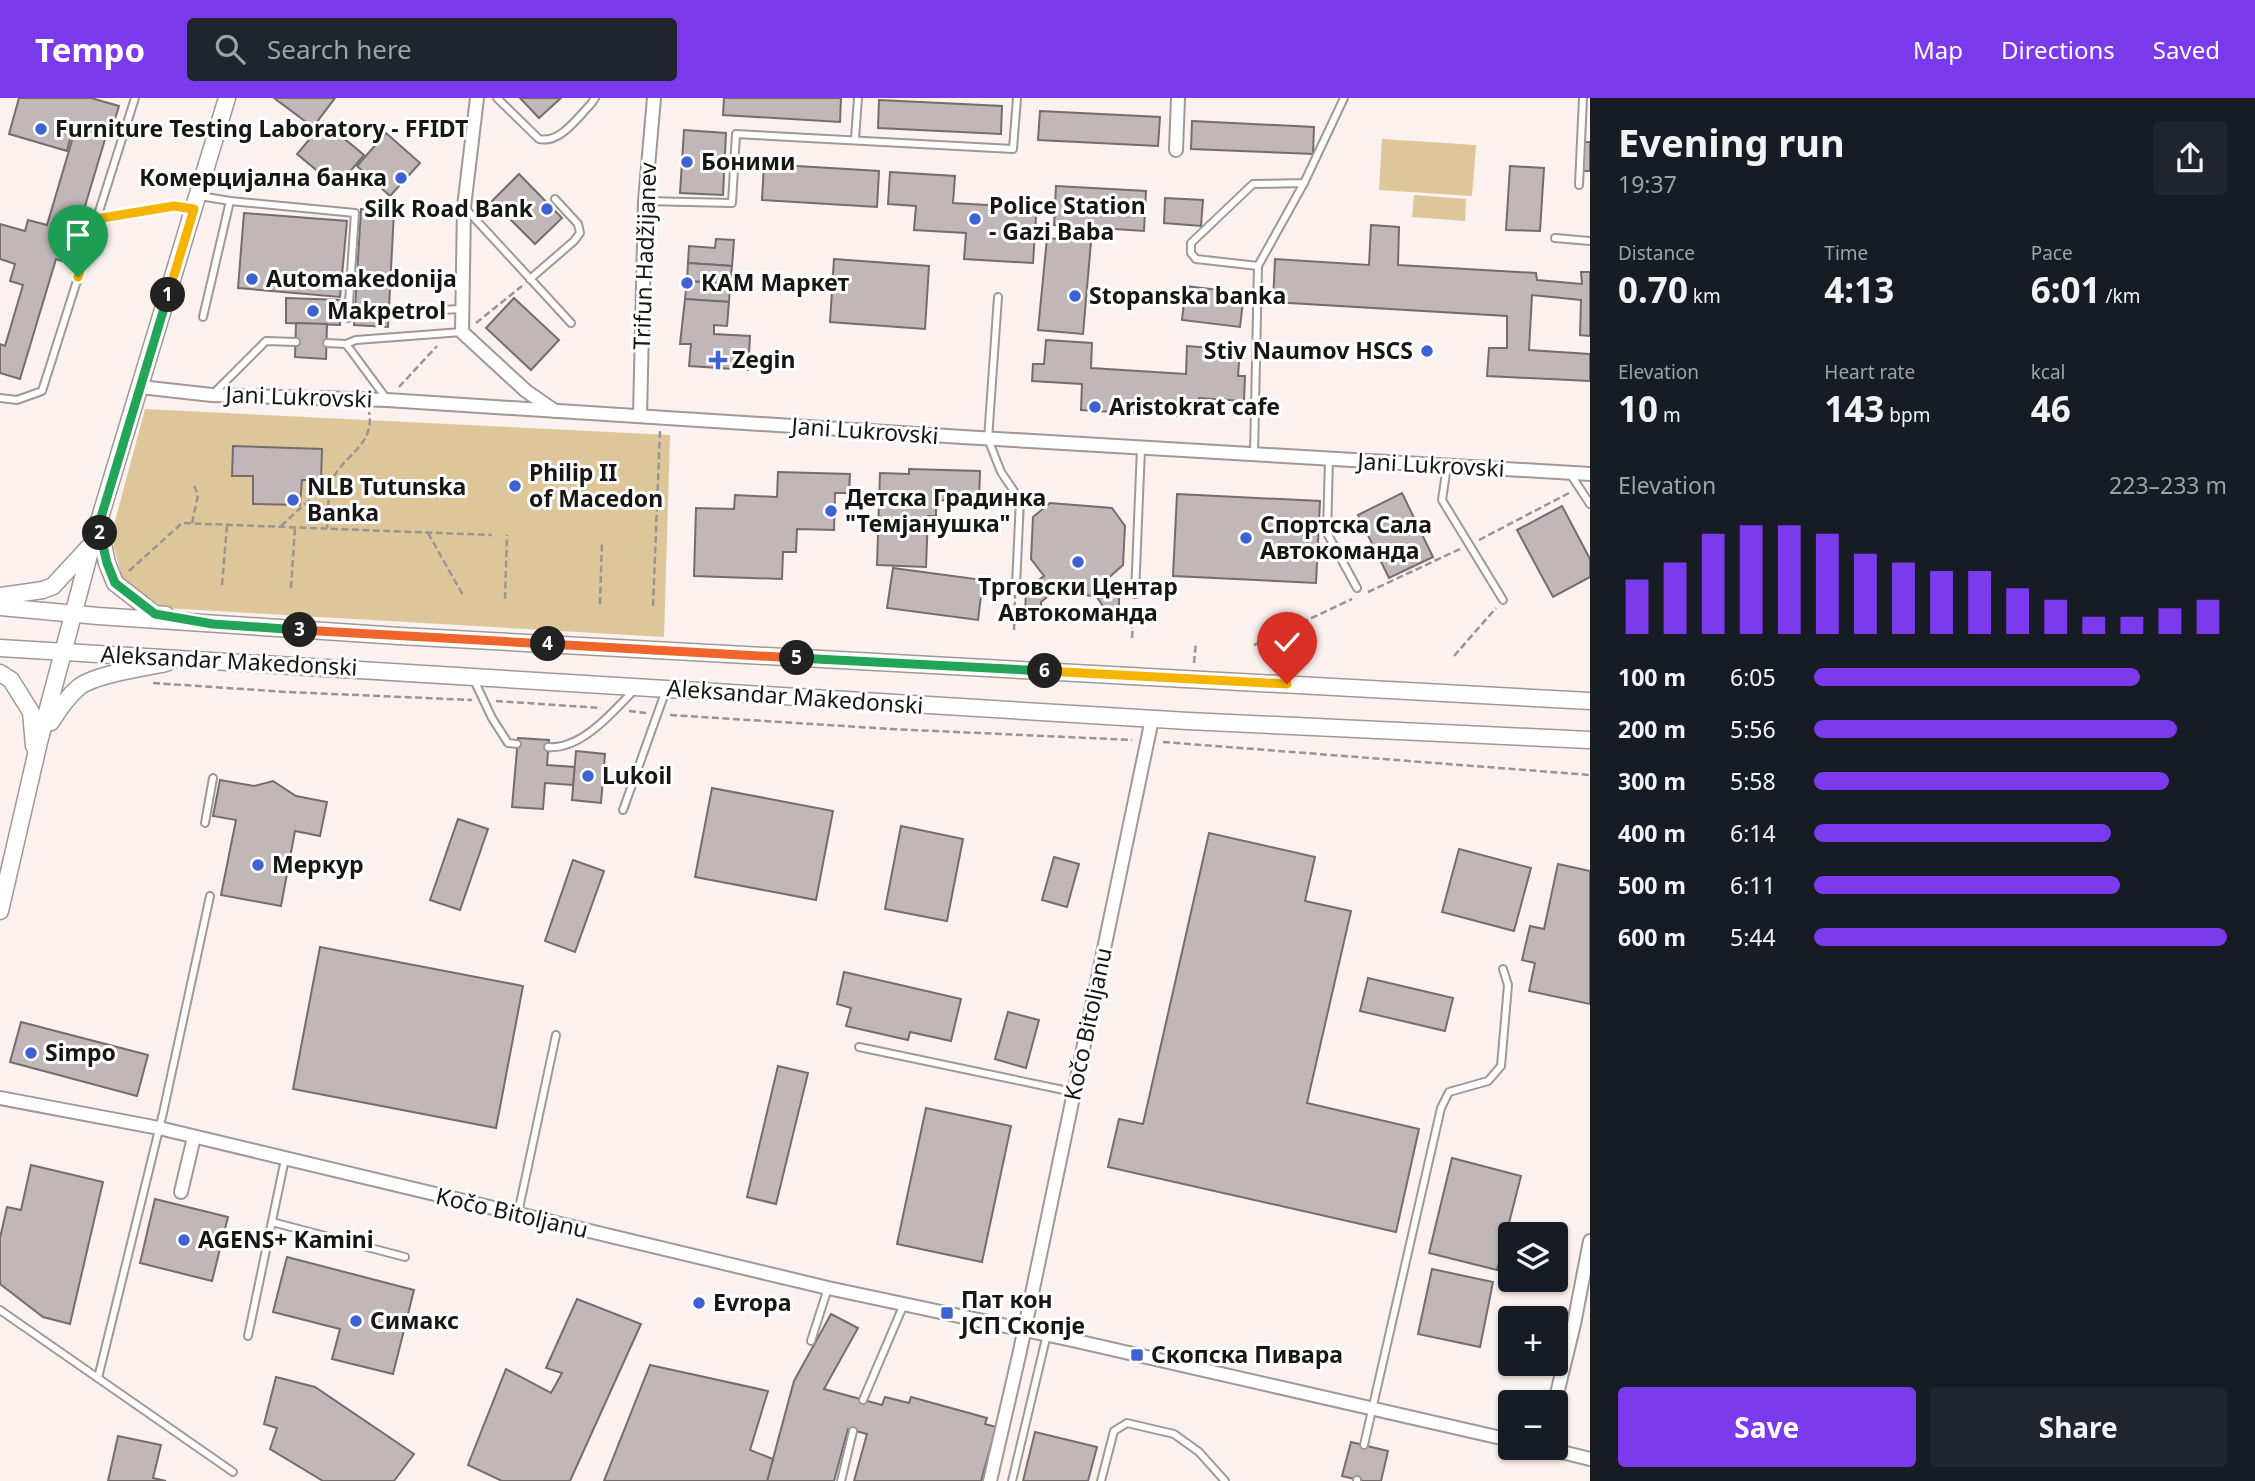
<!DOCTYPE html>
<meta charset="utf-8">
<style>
:root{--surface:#171b24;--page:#20242c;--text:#f1f3f6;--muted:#9ea1a6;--accent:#7c3aed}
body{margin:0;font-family:"Noto Sans",sans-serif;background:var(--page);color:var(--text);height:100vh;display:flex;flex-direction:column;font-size:26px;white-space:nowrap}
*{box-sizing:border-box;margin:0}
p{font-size:23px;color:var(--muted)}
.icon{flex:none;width:38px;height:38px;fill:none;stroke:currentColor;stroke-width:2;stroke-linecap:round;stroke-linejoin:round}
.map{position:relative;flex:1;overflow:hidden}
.details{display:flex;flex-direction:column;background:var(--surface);width:665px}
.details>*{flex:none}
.tools{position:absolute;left:1498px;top:1124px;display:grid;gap:14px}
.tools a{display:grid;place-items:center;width:70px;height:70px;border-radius:7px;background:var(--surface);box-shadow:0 2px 5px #0004;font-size:35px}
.pin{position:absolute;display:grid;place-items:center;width:60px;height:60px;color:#fff;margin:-72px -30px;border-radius:50% 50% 50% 0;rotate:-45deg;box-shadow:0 0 7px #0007}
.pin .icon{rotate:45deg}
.km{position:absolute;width:35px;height:35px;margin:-18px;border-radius:50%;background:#222;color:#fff;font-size:19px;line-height:35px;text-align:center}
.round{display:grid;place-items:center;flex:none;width:74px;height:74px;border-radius:7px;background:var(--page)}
.overview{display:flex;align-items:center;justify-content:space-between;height:119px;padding:0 28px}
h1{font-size:38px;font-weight:700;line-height:52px}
.metrics{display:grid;grid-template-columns:repeat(3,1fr);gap:10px;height:119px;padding:7px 28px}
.metrics div{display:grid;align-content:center}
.metrics b{font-size:35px;font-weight:700}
.metrics small{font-size:19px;font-weight:400}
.metrics p{font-size:19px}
.chart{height:196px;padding:14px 28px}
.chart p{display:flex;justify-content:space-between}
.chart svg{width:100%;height:126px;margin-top:7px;stroke:var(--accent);stroke-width:6}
.cta{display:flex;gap:14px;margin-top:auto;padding:14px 28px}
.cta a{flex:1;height:80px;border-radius:7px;background:var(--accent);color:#fff;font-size:28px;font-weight:700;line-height:80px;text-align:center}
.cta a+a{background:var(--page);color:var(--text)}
ul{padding:0 28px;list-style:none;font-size:23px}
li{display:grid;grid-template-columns:112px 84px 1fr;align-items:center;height:52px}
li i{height:18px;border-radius:9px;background:var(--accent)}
header{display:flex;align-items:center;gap:42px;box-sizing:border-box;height:98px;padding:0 35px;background:var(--accent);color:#fff}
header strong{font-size:33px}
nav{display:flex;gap:38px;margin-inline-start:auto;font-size:24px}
.search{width:490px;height:63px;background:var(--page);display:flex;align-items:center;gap:18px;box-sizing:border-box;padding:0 24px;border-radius:7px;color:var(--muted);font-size:26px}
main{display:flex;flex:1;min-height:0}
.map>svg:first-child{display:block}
.green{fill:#ddc79a}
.building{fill:#c1b7b9;stroke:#756c6d;stroke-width:2}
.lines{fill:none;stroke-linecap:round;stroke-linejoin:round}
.service-casing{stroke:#a19896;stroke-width:10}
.minor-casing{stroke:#a19896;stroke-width:16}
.tertiary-casing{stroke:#a19896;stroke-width:19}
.path{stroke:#9b9492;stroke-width:2.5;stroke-dasharray:7 3.5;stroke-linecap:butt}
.service{stroke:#fff;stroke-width:6}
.minor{stroke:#fff;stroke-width:12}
.tertiary{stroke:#fff;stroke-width:16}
.split-1-casing{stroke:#fff;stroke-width:14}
.split-2-casing{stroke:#fff;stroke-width:14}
.split-3-casing{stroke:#fff;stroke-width:14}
.split-4-casing{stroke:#fff;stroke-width:14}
.split-5-casing{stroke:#fff;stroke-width:14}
.split-6-casing{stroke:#fff;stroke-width:14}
.split-7-casing{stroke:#fff;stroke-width:14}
.split-1{stroke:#f5b400;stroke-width:9}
.split-2{stroke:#22a559;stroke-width:9}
.split-3{stroke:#22a559;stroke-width:9}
.split-4{stroke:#f0652b;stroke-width:9}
.split-5{stroke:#f0652b;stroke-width:9}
.split-6{stroke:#22a559;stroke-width:9}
.split-7{stroke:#f5b400;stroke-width:9}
.poi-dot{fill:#3e62d3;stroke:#fff;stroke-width:2.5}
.labels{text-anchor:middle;stroke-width:6;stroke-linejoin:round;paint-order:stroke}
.poi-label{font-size:23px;font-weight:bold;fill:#181514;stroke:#fff;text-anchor:start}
.street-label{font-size:23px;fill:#181514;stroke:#fff}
</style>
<header>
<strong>Tempo</strong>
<div class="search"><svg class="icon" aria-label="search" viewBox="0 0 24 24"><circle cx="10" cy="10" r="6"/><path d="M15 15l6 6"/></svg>Search here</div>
<nav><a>Map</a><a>Directions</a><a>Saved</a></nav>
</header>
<main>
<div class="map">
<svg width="1590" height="1383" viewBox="0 0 1590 1383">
<rect width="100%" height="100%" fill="#fbf1ef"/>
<g class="green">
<polygon points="1382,41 1476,47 1472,98 1379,92"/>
<polygon points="1414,97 1466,101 1465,123 1412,119"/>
<polygon points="145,311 670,337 664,539 164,510 122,480 111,438"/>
</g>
<g class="building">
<polygon points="19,0 91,0 119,8 110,37 74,26 67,53 9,36"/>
<polygon points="274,0 335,0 313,29"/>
<polygon points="520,0 561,0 539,20"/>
<polygon points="724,0 841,0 840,24 723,17"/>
<polygon points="879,2 1002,8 1001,36 878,30"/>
<polygon points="1040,13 1160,19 1158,48 1038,42"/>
<polygon points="1192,23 1314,29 1313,56 1191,51"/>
<polygon points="324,24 364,57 337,89 297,56"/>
<polygon points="76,29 106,38 68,165 56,161 20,281 0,275 0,246 5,248 23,187 10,183 15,166 0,161 0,126 25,133 28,122 47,127"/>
<polygon points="684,32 726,35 723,97 680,95"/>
<polygon points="386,35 420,65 390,98 357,68"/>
<polygon points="1584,44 1590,44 1590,73 1582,73"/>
<polygon points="764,66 879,73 877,109 762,102"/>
<polygon points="1510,68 1544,70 1540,133 1506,132"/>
<polygon points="890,74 955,78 953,105 1022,109 1023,103 1037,103 1033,165 964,161 966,135 914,132 916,108 888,106"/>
<polygon points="519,76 562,120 535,146 492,103"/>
<polygon points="1056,88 1146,93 1144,133 1054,127"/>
<polygon points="1165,100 1203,102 1201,128 1164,125"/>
<polygon points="361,111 394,113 388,229 354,227"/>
<polygon points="244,115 347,123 340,199 238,190"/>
<polygon points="1371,127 1399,129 1398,167 1536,175 1537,182 1582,186 1581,174 1590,174 1590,238 1580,237 1581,202 1532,197 1529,252 1590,256 1590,283 1487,278 1489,250 1507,250 1507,218 1273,204 1275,161 1369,167"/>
<polygon points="1047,140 1091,144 1083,236 1038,232"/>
<polygon points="716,141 734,142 732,168 688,165 689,148 715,150"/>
<polygon points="834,161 929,168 925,231 830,224"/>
<polygon points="688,165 732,168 730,186 687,183"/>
<polygon points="687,183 730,186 729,204 685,201"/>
<polygon points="1186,188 1244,195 1240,229 1182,222"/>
<polygon points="286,200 341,202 340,227 286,225"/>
<polygon points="514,200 559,242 531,272 486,230"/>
<polygon points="685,201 729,204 727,228 714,227 714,236 750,238 748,272 689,268 691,246 680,246"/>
<polygon points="296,225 327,226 326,261 295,259"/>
<polygon points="1046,242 1092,245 1091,270 1186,276 1187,248 1240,252 1238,278 1245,278 1244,303 1199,300 1198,319 1081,312 1082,286 1032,283 1033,266 1044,266"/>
<polygon points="233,348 322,351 321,382 302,382 300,407 253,406 253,378 232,378"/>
<polygon points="909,371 980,373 979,404 936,402 936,418 928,418 926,469 877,467 880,375 909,376"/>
<polygon points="778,374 850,376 849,395 835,395 834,432 797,431 796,454 783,454 782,481 694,478 696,410 734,411 735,397 777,399"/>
<polygon points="1402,395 1433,459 1389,480 1358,417"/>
<polygon points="1177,396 1320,403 1316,485 1173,478"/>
<polygon points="1050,405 1112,410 1125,428 1123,467 1105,483 1119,498 1119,523 1103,523 1103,508 1096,498 1052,495 1041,504 1041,518 1025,518 1026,491 1044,478 1031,461 1033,419"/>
<polygon points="1562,408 1590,461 1590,479 1553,499 1517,432"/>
<polygon points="893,470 983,482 978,522 887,510"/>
<polygon points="518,640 549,642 547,667 575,669 573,687 545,685 543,711 512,709"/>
<polygon points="576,653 605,656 601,705 572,702"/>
<polygon points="220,682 254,688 273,683 296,698 327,704 320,738 295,733 281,808 221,797 236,722 213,718"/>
<polygon points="712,690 833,713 816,802 695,779"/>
<polygon points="458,721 488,731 460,812 430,802"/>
<polygon points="901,728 963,741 947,823 885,811"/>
<polygon points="1209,735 1315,759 1305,803 1351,813 1307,1005 1419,1031 1396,1134 1108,1069 1119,1021 1143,1026"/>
<polygon points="1459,751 1531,770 1514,833 1442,814"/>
<polygon points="1054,759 1079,766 1067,809 1042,802"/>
<polygon points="573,762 604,773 575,854 545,843"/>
<polygon points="1558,766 1590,773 1590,906 1529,893 1535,865 1522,862 1530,828 1544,831"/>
<polygon points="320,849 523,888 496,1030 293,991"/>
<polygon points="844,874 961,901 951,943 910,934 908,942 846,928 851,910 837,906"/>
<polygon points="1368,880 1453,900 1445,933 1360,913"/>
<polygon points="1008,914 1039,922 1026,970 995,961"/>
<polygon points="21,924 148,957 137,998 10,964"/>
<polygon points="778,968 808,975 776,1106 747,1099"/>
<polygon points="926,1010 1011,1028 982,1164 897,1146"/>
<polygon points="1452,1060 1521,1078 1497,1172 1429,1155"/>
<polygon points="31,1067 103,1084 70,1226 43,1219 0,1186 0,1140 7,1109 21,1112"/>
<polygon points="155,1101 228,1119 212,1183 140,1165"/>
<polygon points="287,1159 414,1192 393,1276 332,1261 340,1231 273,1214"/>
<polygon points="1432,1171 1493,1184 1480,1249 1418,1236"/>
<polygon points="577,1201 641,1226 570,1383 502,1383 468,1367 506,1271 551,1295 562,1275 546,1270"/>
<polygon points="831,1216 858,1230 824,1291 882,1307 885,1299 909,1305 911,1299 987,1320 985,1326 996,1329 981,1383 854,1383 867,1336 848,1331 834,1383 767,1383 794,1283"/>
<polygon points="650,1267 768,1293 750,1352 773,1361 767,1383 604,1383"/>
<polygon points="276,1279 315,1289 414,1356 394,1383 323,1383 270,1351 277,1330 264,1326"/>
<polygon points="1035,1334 1097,1349 1088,1383 1023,1383"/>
<polygon points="118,1338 161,1347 153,1380 166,1383 108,1383"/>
<polygon points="1351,1344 1388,1353 1381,1383 1363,1383 1342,1378"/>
</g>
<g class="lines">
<g class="service-casing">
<g id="service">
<path d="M497,0L539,41C560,46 578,19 591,6L595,0"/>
<polyline points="855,41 858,0"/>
<polyline points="1304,85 1253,86 1191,145 1191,155 1196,161 1258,168 1304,85 1344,0"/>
<polyline points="1579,87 1583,0"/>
<polyline points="200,98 230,103 355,115 348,220"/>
<polyline points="645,103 732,105 736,36 1013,51 1017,0"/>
<polyline points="466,111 571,225"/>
<polyline points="96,121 174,108 194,111"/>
<polyline points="1555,140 1590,143"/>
<polyline points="530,181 574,143 580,135 578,126 555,101"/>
<polyline points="998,199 988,341 1001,374 1020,402 1016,487"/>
<polyline points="395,214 462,211"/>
<polyline points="203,219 230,103"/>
<polyline points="327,245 346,246 386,300"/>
<polyline points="346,246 356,242 462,234"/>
<polyline points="214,295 266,243 296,244"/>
<polyline points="0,300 17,302 42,293 135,0"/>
<polyline points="1254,356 1258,168"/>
<polyline points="1329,361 1327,435 1357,490"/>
<polyline points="1447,368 1442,402 1503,502"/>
<polyline points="1571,377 1590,406"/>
<polyline points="1135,496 1141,350"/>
<polyline points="473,580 492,620 508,645 517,646"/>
<path d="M548,649C581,652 613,614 634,592"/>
<polyline points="623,712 666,592"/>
<polyline points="205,725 213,680"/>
<polyline points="859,949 1073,994"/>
<polyline points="518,1115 556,937"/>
<polyline points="272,1124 405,1159"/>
<polyline points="0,1212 233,1374"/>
<polyline points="248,1238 285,1061"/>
<polyline points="811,1243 828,1190"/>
<polyline points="98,1280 163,1015 210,798"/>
<polyline points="863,1302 904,1206"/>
<polyline points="1364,1347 1441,1010 1449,994 1488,983 1501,968 1508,887 1503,871"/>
<polyline points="841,1383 853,1333"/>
<polyline points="1012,1383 1047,1236"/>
<polyline points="1101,1383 1114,1333 1127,1325 1174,1336 1199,1354 1225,1383"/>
<polyline points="1357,1383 1357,1382"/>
</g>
</g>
<g class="minor-casing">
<g id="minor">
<polyline points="477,0 464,109 462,234 526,293 555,313"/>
<polyline points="1176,52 1178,0"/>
<polyline points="140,289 212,297 387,302 963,339 1590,376"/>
<polyline points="640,317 645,103 654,0"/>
<polyline points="0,1000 159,1030 828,1190 1072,1242 1510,1342"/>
<polyline points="181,1094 194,1039"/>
<polyline points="1555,1304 1574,1226 1590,1143"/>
<polyline points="1541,1349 1590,1361"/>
<polyline points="990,1383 1020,1253 1152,621"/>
</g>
</g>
<g class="tertiary-casing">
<g id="tertiary">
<polyline points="99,428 107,465 115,485 155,516 166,517"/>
<polyline points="0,498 43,492 53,488 90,448"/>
<polyline points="0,509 98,518 399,538 1590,603"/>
<polyline points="0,550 1188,623 1590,642"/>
<polyline points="0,575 11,582 31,614 34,648"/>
<path d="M51,624C59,611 67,599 79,589C96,576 144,570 166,565"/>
<polyline points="0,813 39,644 92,446 227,0"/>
</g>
</g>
<g class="path">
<polyline points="476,225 522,188"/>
<polyline points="399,289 437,248"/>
<polyline points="192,425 198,397 193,385"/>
<polyline points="281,428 330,383"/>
<path d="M327,430C328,418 328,390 333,380C346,356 375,346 369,314"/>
<polyline points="428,435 464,499"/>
<polyline points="1479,442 1569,395"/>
<polyline points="129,473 182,425 492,437"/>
<polyline points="222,487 227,428"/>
<polyline points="291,490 295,430"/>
<polyline points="1368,494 1460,451"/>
<polyline points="505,501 507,437"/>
<polyline points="600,506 602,443"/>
<polyline points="653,508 660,333"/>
<polyline points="1014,532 1015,497"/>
<polyline points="1132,540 1134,507"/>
<polyline points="1254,547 1352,501"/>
<polyline points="1454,558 1496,510"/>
<polyline points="1194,565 1196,544"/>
<polyline points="153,585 287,594 472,602"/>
<polyline points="496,603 601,610"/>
<polyline points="629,613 646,615"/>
<polyline points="670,617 891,631 1132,642"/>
<polyline points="1163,644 1590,677"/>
</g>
<use href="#service" class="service"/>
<use href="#minor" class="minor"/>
<use href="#tertiary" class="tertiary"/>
</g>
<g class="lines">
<g class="split-1-casing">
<polyline id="split-1" points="78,179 96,121 174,108 194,111 168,197"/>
</g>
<g class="split-2-casing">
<polyline id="split-2" points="100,435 99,426 168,197"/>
</g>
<g class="split-3-casing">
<polyline id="split-3" points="100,435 107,465 115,485 155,516 213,526 300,532"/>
</g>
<g class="split-4-casing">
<polyline id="split-4" points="300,532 548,546"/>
</g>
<g class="split-5-casing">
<polyline id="split-5" points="548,546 797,560"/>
</g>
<g class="split-6-casing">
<polyline id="split-6" points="797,560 1045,573"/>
</g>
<g class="split-7-casing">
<polyline id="split-7" points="1045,573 1287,586"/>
</g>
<use href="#split-1" class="split-1"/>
<use href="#split-2" class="split-2"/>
<use href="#split-3" class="split-3"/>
<use href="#split-4" class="split-4"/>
<use href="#split-5" class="split-5"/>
<use href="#split-6" class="split-6"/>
<use href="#split-7" class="split-7"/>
</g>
<g class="poi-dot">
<circle cx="41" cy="31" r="7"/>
<circle cx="687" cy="64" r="7"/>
<circle cx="401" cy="80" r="7"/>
<circle cx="547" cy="111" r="7"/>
<circle cx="975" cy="121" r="7"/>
<circle cx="252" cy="181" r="7"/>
<circle cx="687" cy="185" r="7"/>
<circle cx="1075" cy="198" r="7"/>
<circle cx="313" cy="213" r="7"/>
<circle cx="1427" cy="253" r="7"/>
<path d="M714.5 251.5h7v7h7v7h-7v7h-7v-7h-7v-7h7z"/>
<circle cx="1095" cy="309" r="7"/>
<circle cx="515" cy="388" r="7"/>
<circle cx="293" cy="402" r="7"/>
<circle cx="831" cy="413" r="7"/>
<circle cx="1246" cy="440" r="7"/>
<circle cx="1078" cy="464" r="7"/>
<circle cx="588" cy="678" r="7"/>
<circle cx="258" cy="767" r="7"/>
<circle cx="31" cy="955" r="7"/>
<circle cx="184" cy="1142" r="7"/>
<circle cx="699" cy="1205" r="7"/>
<rect x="940" y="1208" width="14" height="14" rx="3.5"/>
<circle cx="356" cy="1223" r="7"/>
<rect x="1130" y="1250" width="14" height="14" rx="3.5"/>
</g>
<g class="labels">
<g class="poi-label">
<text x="55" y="39">Furniture Testing Laboratory - FFIDT</text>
<text x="701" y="72">Боними</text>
<text x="387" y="88" text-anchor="end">Комерцијална банка</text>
<text x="989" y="116">Police Station<tspan x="989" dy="26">- Gazi Baba</tspan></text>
<text x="533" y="119" text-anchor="end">Silk Road Bank</text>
<text x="266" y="189">Automakedonija</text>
<text x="701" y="193">КАМ Маркет</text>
<text x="1089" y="206">Stopanska banka</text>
<text x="327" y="221">Makpetrol</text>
<text x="1413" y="261" text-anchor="end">Stiv Naumov HSCS</text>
<text x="732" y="270">Zegin</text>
<text x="1109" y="317">Aristokrat cafe</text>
<text x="529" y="383">Philip II<tspan x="529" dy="26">of Macedon</tspan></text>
<text x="307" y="397">NLB Tutunska<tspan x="307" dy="26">Banka</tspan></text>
<text x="845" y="408">Детска Градинка<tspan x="845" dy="26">"Темјанушка"</tspan></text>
<text x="1260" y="435">Спортска Сала<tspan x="1260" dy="26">Автокоманда</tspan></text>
<text x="1078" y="497" text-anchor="middle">Трговски Центар<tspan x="1078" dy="26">Автокоманда</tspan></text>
<text x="602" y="686">Lukoil</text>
<text x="272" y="775">Меркур</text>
<text x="45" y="963">Simpo</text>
<text x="198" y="1150">AGENS+ Kamini</text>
<text x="961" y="1210">Пат кон<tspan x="961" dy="26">ЈСП Скопје</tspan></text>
<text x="713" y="1213">Evropa</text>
<text x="370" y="1231">Симакс</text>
<text x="1151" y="1265">Скопска Пивара</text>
</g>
<g class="street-label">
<text transform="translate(645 158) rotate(-88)" y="8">Trifun Hadžijanev</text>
<text transform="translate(299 299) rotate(2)" y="8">Jani Lukrovski</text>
<text transform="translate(865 333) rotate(4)" y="8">Jani Lukrovski</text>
<text transform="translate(1431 367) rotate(3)" y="8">Jani Lukrovski</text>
<text transform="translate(229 563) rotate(3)" y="8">Aleksandar Makedonski</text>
<text transform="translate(795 599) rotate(4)" y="8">Aleksandar Makedonski</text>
<text transform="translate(1088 926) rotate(-78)" y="8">Kočo Bitoljanu</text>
<text transform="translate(512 1115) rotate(13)" y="8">Kočo Bitoljanu</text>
</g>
</g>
</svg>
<div class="tools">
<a><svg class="icon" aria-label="layers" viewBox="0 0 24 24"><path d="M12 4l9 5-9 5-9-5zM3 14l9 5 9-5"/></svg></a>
<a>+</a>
<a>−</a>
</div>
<div class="pin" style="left:78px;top:179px;background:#1e9e55"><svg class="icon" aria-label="arrive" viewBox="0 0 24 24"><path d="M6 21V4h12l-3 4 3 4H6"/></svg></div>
<div class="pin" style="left:1287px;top:586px;background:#d93025"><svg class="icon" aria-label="check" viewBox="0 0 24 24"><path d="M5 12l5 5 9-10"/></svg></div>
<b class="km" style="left:168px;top:197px">1</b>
<b class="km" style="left:100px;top:435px">2</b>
<b class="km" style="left:300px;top:532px">3</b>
<b class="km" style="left:548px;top:546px">4</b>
<b class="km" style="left:797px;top:560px">5</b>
<b class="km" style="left:1045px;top:573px">6</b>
</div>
<section class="details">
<div class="overview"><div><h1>Evening run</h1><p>19:37</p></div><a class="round"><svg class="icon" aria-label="share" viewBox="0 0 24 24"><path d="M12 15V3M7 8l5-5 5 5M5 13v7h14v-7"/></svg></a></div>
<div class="metrics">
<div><p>Distance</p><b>0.70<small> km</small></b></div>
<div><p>Time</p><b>4:13</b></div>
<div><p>Pace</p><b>6:01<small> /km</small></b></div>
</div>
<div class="metrics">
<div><p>Elevation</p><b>10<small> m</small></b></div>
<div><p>Heart rate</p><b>143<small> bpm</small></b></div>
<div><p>kcal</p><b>46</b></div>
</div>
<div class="chart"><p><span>Elevation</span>223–233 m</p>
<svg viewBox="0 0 160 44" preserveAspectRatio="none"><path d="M5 44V25M15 44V19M25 44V9M35 44V6M45 44V6M55 44V9M65 44V16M75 44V19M85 44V22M95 44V22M105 44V28M115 44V32M125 44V38M135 44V38M145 44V35M155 44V32"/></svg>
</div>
<ul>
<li><b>100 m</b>6:05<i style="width:79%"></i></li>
<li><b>200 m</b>5:56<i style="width:88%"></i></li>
<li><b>300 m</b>5:58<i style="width:86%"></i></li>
<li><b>400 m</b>6:14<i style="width:72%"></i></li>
<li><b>500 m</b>6:11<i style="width:74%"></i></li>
<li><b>600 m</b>5:44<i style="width:100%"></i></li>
</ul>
<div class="cta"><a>Save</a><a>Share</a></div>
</section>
</main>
